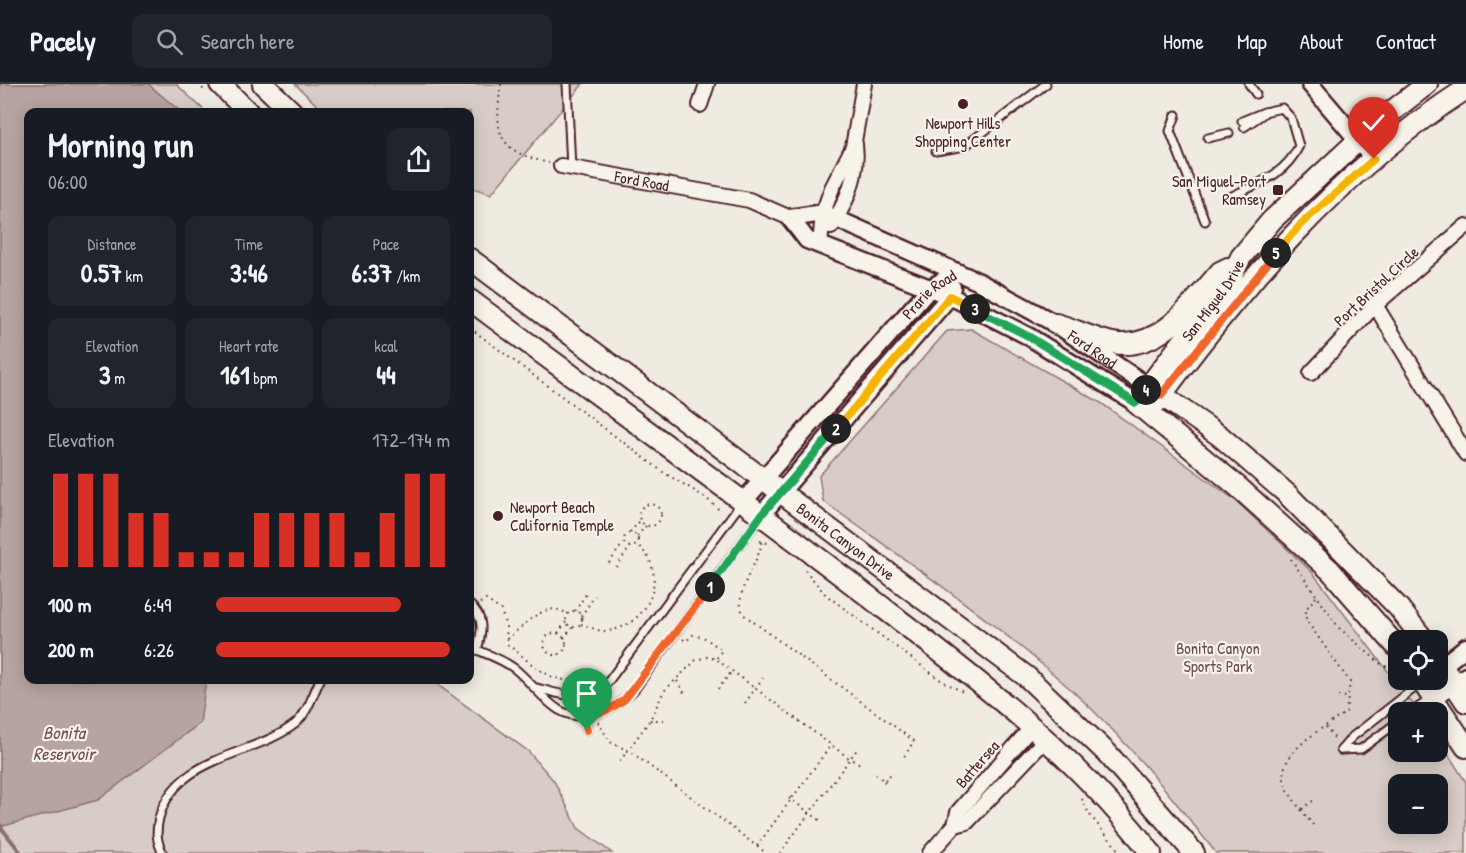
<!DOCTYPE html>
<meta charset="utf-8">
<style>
:root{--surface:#171b24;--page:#20242c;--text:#f1f3f6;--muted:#9ea1a6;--line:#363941;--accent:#d93025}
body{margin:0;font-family:"Patrick Hand",sans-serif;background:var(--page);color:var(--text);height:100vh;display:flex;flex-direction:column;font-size:22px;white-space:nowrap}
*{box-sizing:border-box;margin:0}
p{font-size:20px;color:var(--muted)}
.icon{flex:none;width:33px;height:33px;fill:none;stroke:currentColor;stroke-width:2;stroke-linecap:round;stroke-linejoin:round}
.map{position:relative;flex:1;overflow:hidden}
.drawer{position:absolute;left:24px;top:24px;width:450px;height:576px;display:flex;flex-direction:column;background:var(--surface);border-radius:12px;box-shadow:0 3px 15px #0003}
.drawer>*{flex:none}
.fabs{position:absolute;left:1388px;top:546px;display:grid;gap:12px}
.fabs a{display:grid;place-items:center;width:60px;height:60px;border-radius:12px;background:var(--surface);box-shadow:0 3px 15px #0003;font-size:30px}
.pin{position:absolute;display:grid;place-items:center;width:51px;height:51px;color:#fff;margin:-62px -26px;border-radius:50% 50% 50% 0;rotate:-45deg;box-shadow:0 0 6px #0007}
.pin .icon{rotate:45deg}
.km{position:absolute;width:30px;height:30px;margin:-15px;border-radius:50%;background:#222;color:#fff;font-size:16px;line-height:30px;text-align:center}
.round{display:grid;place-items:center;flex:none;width:63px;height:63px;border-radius:12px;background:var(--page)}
.overview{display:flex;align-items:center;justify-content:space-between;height:102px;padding:0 24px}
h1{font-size:33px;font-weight:800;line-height:45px}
.stats{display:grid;grid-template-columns:repeat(3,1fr);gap:9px;height:102px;padding:6px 24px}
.stats div{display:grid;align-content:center;border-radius:12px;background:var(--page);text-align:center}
.stats b{font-size:26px;font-weight:800}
.stats small{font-size:16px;font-weight:400}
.stats p{font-size:16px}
.chart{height:168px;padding:12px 24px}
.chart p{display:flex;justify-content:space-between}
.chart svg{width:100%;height:108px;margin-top:6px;stroke:var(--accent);stroke-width:6}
ul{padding:0 24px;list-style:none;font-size:20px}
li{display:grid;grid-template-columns:96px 72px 1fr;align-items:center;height:45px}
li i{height:15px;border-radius:8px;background:var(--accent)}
header{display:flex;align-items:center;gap:36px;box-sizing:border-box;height:84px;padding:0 30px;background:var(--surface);border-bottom:2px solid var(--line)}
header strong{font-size:28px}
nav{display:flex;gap:33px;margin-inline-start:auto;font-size:21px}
.search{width:420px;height:54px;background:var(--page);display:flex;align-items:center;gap:15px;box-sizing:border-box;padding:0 21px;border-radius:12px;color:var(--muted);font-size:22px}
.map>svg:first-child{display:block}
.green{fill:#d8cdc6;stroke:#917678;stroke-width:1.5;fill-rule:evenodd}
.water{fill:#b7a4a2;stroke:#8b6f72;stroke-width:1.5}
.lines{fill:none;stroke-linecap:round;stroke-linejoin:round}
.stream{stroke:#8b6f72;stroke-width:4}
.service-casing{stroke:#4a1f2b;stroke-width:11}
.minor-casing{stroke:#4a1f2b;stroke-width:18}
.tertiary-casing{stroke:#4a1f2b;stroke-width:21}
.secondary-casing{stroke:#4a1f2b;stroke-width:24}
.path{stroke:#4a1f2b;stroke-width:2;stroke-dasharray:1.5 4.5;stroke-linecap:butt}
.service{stroke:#f7f3e8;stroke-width:7}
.minor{stroke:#f7f3e8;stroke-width:14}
.tertiary{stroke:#f7f3e8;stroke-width:16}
.secondary{stroke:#f7f3e8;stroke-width:20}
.split-1-casing{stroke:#fff;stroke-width:12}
.split-2-casing{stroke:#fff;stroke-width:12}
.split-3-casing{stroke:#fff;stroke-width:12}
.split-4-casing{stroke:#fff;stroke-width:12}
.split-5-casing{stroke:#fff;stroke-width:12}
.split-6-casing{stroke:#fff;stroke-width:12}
.split-1{stroke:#f0652b;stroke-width:8}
.split-2{stroke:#22a559;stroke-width:8}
.split-3{stroke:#f5b400;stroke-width:8}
.split-4{stroke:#22a559;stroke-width:8}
.split-5{stroke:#f0652b;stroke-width:8}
.split-6{stroke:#f5b400;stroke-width:8}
.poi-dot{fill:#4a1f2b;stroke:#f7f3e8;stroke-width:2}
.labels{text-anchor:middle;stroke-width:4.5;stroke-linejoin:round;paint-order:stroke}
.poi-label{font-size:16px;fill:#4a1f2b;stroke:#f7f3e8}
.street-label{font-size:16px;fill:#4a1f2b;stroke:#f7f3e8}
.park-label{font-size:16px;fill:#6e4a52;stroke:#f7f3e8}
.water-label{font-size:18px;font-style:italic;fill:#704e55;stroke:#f7f3e8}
</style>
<header>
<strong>Pacely</strong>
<div class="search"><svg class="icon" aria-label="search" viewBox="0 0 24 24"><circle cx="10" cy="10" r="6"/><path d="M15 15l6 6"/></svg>Search here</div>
<nav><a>Home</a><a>Map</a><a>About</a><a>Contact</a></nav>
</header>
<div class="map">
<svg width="1466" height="769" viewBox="0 0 1466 769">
<rect width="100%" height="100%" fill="#f0ebe0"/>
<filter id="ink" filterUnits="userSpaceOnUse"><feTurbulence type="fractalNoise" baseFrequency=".0167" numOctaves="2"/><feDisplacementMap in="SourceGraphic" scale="12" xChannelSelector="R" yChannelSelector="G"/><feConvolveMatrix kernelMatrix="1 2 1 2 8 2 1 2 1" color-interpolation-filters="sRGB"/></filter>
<g filter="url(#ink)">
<g class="green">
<polygon points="0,0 176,0 206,28 28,28 28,596 431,596 528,667 554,697 578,744 612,769 0,769"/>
<polygon points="295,0 583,0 491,110 470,103 470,28 324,28"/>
<path d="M971,245L1101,319L1235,416L1313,489L1419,628H1398V668H1437V653L1466,698V769H1216C1172,713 1129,659 1077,611C998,539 909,479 823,417L819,392L947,247ZM1398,700H1437V740H1398Z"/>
</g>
<polygon class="water" points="0,0 148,0 181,28 28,28 28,596 206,596 200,639 98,716 4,742 0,740"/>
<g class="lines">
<polyline class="stream" points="0,742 21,769"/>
<g class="service-casing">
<g id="service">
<polyline points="567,0 571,84"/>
<polyline points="1249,0 1256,10"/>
<polyline points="1176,31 1170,47 1205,137"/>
<polyline points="1244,43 1263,30"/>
<polyline points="1208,54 1229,49"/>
<polyline points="936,67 965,62 1046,0"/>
<path d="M1232,112C1259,99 1285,91 1299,62L1291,34L1282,24L1264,28L1242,37"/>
<path d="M470,521C485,533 482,549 477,566"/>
<path d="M470,563C486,570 501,574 515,585C530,597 543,616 559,626C586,641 615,626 634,606L761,432"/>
<path d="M537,604C566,612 583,619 608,598L742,418"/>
<polyline points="581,613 587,646"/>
<polyline points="1411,628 1431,615"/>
<polyline points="1341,666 1352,653 1421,599"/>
<polyline points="1341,666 1361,665 1398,638"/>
<path d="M163,769C156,757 156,747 159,734C176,671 253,673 295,640C308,629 313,610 320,596"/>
</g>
</g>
<g class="minor-casing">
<g id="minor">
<polyline points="700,21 707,0"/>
<path id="s1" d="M561,82L749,116L790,134"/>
<path d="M831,143C847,117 859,91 855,60"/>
<polyline points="820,161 823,129 832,104 853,63 864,0"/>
<polyline points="1375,221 1466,370"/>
<polyline points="1311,289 1375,221 1466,142"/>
<polyline points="955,741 967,738 1045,656"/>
<polyline points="930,769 955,741 958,728 1031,644"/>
</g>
</g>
<g class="tertiary-casing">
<g id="tertiary">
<polyline points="1310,0 1374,75"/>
<path id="s2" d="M790,134L823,129L977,197L1056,240L1159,310"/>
<polyline points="790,134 807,156 950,212 1028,252 1136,319"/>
<path id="s3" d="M744,417L929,205L957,188"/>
<polyline points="762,430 950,212 952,203"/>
<polyline points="1437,586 1466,563"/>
<polyline points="1433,613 1466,592"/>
</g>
</g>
<g class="secondary-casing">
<g id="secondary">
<polyline points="220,0 248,28"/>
<polyline points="263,0 292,28"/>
<path id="s4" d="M470,175L1027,593L1107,669L1194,769"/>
<path d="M470,216C605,317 743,415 877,519C975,594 1076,670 1151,769"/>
<path d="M1056,240C1074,245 1096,256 1113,259C1160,268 1194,218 1220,188L1228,184"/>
<polyline points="1161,311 1220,352 1286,409 1398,523 1424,556"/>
<path d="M1149,328C1238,206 1338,87 1466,5"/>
<path id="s5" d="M1398,564L1330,486L1237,402L1136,319L1229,197L1241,173L1272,136L1378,38L1427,0"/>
<polyline points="1437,574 1466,618"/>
<polyline points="1421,596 1466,663"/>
</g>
</g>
<g class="path">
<polyline points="198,0 205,7"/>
<path d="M501,0C494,51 497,67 549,79"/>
<path d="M470,244L663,388C683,401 703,409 719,426"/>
<circle cx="650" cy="431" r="11"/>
<polyline points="630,448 640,437"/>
<circle cx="631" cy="456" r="7"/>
<polyline points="637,452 646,442"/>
<polyline points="760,457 771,460"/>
<path d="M762,458C758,482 733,505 743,530L914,657L902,676"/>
<polyline points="1291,475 1339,544 1381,580 1396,587"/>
<polyline points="609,479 624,458"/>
<polyline points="616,483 630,463"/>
<polyline points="805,486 826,511 942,597 963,608"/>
<path d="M480,519L486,516L501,526L506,543L507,560C533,579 543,597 578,597L582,601"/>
<circle cx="574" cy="535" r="8"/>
<polyline points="575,527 588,507"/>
<polyline points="581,532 595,512"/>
<path d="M581,540C588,542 595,546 603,547C635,547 661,514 652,483C650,473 643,467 637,460"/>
<polyline points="558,549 566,538"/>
<circle cx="555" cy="560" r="11"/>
<polyline points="564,554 573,543"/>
<path d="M507,555C523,543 546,514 567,530"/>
<polyline points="683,555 686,557 693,551 705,554 722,566 716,575"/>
<polyline points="677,597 685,610"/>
<polyline points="718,605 732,587"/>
<polyline points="1338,612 1347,613"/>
<polyline points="745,619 763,594"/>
<polyline points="650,636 665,636"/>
<polyline points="598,638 610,658 631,668 766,769"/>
<polyline points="1326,643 1335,655"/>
<polyline points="620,677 650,636 664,607 696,576 707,573 716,575 850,675 863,681"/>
<polyline points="876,690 884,697 892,689"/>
<polyline points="884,697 887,702"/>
<polyline points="789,714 821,737"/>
<polyline points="1082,715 1089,730 1121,769"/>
<polyline points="1302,725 1314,716"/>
<path d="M1313,741C1304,729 1292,716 1286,702C1272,669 1325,644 1346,628L1350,598L1306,536V525L1316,513"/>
<polyline points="757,762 831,661"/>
<polyline points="780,769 858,664"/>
</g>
<use href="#service" class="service"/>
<use href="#minor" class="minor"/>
<use href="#tertiary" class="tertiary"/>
<use href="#secondary" class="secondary"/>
</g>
</g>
<g class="lines" filter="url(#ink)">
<g class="split-1-casing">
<path id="split-1" d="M587,646L583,631C599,632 613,624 625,615L710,503"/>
</g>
<g class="split-2-casing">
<polyline id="split-2" points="710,503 762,430 836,345"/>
</g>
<g class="split-3-casing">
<polyline id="split-3" points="836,345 950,212 975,225"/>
</g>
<g class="split-4-casing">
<polyline id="split-4" points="975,225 1028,252 1136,319 1146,306"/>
</g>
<g class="split-5-casing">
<polyline id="split-5" points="1146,306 1149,302 1161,311 1276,169"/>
</g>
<g class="split-6-casing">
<polyline id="split-6" points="1276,169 1301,140 1374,75"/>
</g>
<use href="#split-1" class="split-1"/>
<use href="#split-2" class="split-2"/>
<use href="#split-3" class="split-3"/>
<use href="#split-4" class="split-4"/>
<use href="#split-5" class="split-5"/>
<use href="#split-6" class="split-6"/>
</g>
<g class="poi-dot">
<circle cx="963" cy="20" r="6"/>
<rect x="1272" y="100" width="12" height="12" rx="3"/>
<circle cx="498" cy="432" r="6"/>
</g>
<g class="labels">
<g class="poi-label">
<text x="963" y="45">Newport Hills<tspan x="963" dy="18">Shopping Center</tspan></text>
<text x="1266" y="103" text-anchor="end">San Miguel-Port<tspan x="1266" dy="18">Ramsey</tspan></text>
<text x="510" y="429" text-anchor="start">Newport Beach<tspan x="510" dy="18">California Temple</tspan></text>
</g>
<g class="street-label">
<text dy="6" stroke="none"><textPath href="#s1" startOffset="82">Ford Road</textPath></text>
<text transform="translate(1376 202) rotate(-43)" y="6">Port Bristol Circle</text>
<text dy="6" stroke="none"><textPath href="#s3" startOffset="278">Prarie Road</textPath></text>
<text dy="6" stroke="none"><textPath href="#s5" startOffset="488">San Miguel Drive</textPath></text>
<text dy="6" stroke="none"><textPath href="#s2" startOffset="336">Ford Road</textPath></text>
<text dy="6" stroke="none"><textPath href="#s4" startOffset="470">Bonita Canyon Drive</textPath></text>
<text transform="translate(977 680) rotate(-49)" y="6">Battersea</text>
</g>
<g class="park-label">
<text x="1218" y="570">Bonita Canyon<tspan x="1218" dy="18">Sports Park</tspan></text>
</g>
<g class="water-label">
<text x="64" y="655">Bonita<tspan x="64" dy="21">Reservoir</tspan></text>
</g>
</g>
</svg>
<div class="fabs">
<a><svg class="icon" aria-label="locate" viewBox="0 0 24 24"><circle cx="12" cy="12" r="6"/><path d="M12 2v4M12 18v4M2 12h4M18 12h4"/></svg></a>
<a>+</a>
<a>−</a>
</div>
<div class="pin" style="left:587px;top:646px;background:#1e9e55"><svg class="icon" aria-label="arrive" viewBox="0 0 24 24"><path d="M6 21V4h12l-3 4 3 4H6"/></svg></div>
<div class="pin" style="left:1374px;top:75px;background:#d93025"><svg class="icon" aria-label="check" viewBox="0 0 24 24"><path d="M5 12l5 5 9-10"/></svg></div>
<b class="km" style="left:710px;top:503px">1</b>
<b class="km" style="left:836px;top:345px">2</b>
<b class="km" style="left:975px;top:225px">3</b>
<b class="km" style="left:1146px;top:306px">4</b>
<b class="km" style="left:1276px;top:169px">5</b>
<section class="drawer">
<div class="overview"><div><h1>Morning run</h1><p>06:00</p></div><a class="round"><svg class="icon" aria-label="share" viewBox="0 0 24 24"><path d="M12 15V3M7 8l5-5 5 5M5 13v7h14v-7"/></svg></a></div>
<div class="stats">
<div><p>Distance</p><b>0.57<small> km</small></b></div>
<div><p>Time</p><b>3:46</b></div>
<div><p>Pace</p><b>6:37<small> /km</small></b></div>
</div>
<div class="stats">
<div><p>Elevation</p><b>3<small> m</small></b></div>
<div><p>Heart rate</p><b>161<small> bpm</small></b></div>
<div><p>kcal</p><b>44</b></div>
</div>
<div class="chart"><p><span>Elevation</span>172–174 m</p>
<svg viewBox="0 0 160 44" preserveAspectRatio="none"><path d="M5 44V6M15 44V6M25 44V6M35 44V22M45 44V22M55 44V38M65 44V38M75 44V38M85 44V22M95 44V22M105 44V22M115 44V22M125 44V38M135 44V22M145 44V6M155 44V6"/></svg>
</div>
<ul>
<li><b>100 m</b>6:49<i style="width:79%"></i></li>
<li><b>200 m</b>6:26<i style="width:100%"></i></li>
</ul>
</section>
</div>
